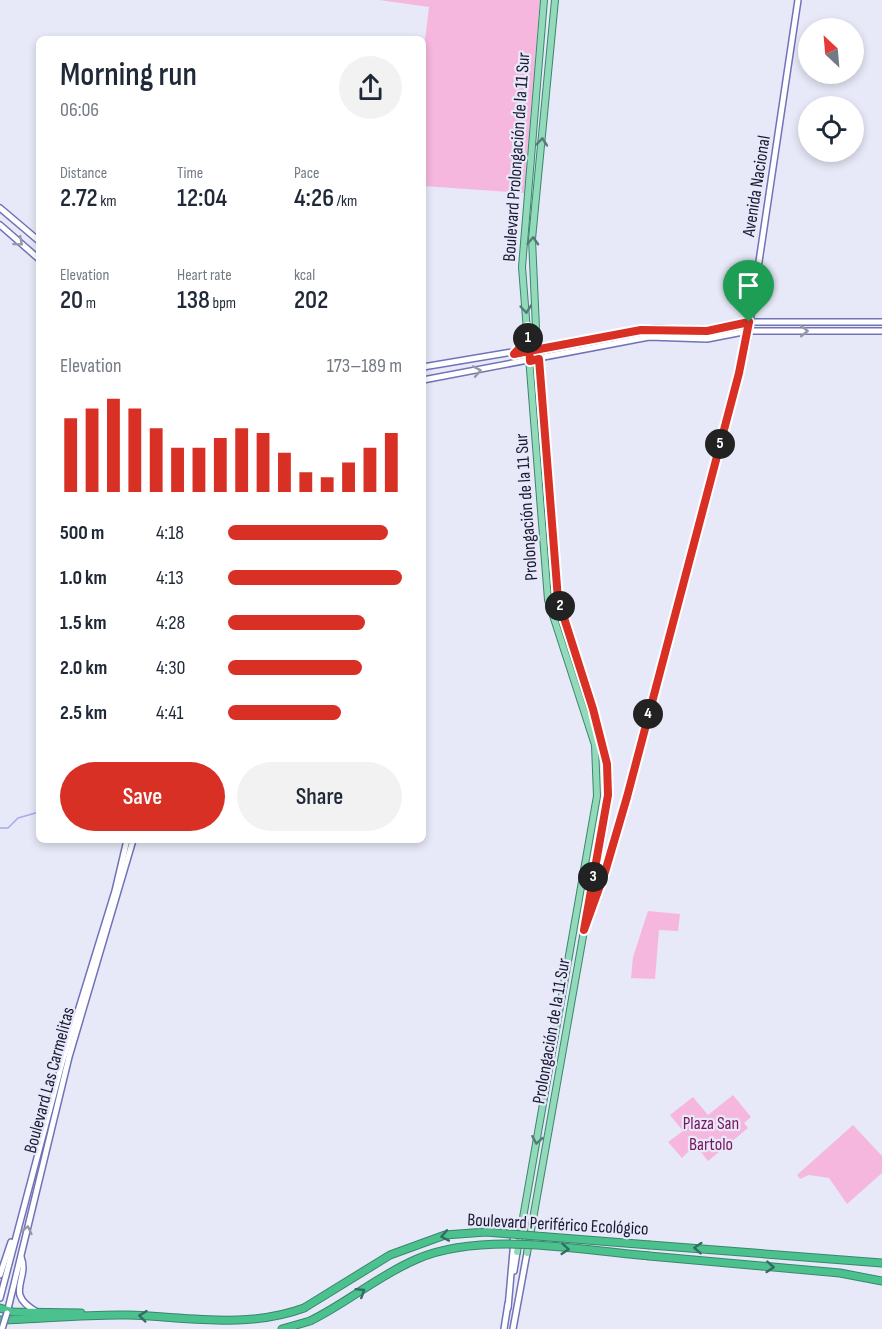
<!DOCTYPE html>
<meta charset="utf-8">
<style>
:root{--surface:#fff;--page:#f2f2f3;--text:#1f2937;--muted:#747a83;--accent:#d93025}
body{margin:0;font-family:"Sofia Sans Condensed",sans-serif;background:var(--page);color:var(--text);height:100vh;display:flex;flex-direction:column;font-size:22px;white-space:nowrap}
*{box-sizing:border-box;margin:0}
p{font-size:20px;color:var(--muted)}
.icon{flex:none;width:33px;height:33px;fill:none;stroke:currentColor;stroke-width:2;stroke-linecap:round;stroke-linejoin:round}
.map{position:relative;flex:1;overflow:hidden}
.drawer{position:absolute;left:36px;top:36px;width:390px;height:807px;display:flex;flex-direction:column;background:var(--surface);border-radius:9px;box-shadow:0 3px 9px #0003}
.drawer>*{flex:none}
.needle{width:39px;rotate:334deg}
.fabs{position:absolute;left:798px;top:18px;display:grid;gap:12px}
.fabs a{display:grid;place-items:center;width:66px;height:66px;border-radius:50%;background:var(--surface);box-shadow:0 3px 9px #0003;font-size:30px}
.pin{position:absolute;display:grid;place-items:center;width:51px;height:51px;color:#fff;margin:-62px -26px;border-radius:50% 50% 50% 0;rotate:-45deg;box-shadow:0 0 6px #0007}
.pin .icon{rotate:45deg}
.km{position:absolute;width:30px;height:30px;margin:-15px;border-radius:50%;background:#222;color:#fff;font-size:16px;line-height:30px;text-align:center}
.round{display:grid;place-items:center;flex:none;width:63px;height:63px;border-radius:32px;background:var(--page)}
.overview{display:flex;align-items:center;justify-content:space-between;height:102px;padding:0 24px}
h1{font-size:33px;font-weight:600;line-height:45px}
.figures{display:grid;grid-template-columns:repeat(3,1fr);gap:9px;height:102px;padding:6px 24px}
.figures div{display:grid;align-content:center}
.figures b{font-size:26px;font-weight:600}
.figures small{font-size:16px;font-weight:400}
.figures p{font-size:16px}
.chart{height:168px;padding:12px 24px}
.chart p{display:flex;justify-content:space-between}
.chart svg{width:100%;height:108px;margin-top:6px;stroke:var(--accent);stroke-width:6}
.action{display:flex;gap:12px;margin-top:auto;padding:12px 24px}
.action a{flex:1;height:69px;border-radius:36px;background:var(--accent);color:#fff;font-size:24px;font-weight:600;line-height:69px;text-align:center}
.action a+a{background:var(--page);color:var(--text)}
ul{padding:0 24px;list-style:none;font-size:20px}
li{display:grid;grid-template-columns:96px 72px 1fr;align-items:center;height:45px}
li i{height:15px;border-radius:8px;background:var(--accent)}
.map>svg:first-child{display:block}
.green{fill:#f6b7de}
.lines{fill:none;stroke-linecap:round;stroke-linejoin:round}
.stream{stroke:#a6aaf1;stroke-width:1.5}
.secondary-casing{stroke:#7173b8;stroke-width:8}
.primary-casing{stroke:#3a866e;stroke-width:8}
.highway-casing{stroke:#3a866e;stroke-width:9}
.secondary{stroke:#fff;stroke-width:5}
.primary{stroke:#93dabb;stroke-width:6}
.highway{stroke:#4bc18e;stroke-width:7}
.secondary-bridge-casing{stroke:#7173b8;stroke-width:8;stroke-linecap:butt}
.highway-bridge-casing{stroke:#3a866e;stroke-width:9;stroke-linecap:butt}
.secondary-bridge{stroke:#fff;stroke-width:5}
.highway-bridge{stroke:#4bc18e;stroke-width:7}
.oneway{stroke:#567a78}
.oneway2{stroke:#9898a4}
.oneway3{stroke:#326d61}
.route-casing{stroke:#fff;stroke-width:12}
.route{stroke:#d93025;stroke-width:8}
.labels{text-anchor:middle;stroke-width:4.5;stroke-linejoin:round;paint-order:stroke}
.street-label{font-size:18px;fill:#191934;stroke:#e7e9f8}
.park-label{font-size:18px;fill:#7b1360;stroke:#e7e9f8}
</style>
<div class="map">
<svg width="882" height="1329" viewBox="0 0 882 1329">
<rect width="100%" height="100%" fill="#e7e9f8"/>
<g class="green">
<polygon points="379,0 540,0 524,193 423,186 423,56 429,7"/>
<polygon points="648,911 680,914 678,931 659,930 655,979 631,978 633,957"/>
<polygon points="733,1095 751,1117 744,1123 748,1128 708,1161 693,1142 692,1148 682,1158 668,1142 683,1131 670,1115 693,1097 708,1115"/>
<polygon points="853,1125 882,1156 882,1173 847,1204 829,1178 809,1175 800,1179 797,1175"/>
</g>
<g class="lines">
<polyline class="stream" points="0,828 8,828 18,818 39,812"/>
<g class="secondary-casing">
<g id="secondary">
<polyline points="0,208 39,241"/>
<polyline points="0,225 39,259"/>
<polyline points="423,367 655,328 699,331 749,322 882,322"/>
<polyline points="423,380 649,337 707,339 748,331 882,331"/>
<polyline points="588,920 627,797 747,342 798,0"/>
<path d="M21,1257C30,1280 3,1293 37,1312"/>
<polyline points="514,1271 517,1252"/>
<polyline points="0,1275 11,1242"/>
<polyline points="0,1298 62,1063 115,891 127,840"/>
<polyline points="508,1308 514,1240 508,1228"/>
<polyline points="7,1313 69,1057 133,840"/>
<polyline points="504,1329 508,1304"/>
<polyline points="513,1329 527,1253"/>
</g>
</g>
<g class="primary-casing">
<g id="primary">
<polyline points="514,354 527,338"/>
<polyline points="593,876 605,872"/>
<polyline points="517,1252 597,796 595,745 548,600 522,267 544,0"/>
<polyline points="527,1253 608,795 605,750 558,599 536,328 532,239 555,0"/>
</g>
</g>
<g class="highway-casing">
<g id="highway">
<polyline points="650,1245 882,1263"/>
<polyline points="649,1256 840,1273 882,1281"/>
<polyline points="0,1308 13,1312 81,1313"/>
<path d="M0,1320C43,1319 85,1314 128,1315C188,1317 247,1329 304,1308"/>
<polyline points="282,1329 310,1321"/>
</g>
</g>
<use href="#secondary" class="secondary"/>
<use href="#primary" class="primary"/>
<use href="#highway" class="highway"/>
<g class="secondary-bridge-casing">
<polyline id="secondary-bridge" points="2,1329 7,1313"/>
</g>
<g class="highway-bridge-casing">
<g id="highway-bridge">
<polyline points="304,1308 390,1255 445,1235 486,1232 650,1245"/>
<path d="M310,1321C347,1303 379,1275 417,1259C483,1231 578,1250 649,1256"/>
</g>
</g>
<use href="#secondary-bridge" class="secondary-bridge"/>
<use href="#highway-bridge" class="highway-bridge"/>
</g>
<defs><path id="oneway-chevron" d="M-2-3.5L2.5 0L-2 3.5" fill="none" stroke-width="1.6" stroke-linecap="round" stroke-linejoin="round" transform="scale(1.5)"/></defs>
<g class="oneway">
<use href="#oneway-chevron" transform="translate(542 142) rotate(-85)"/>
<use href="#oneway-chevron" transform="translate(533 241) rotate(-87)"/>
<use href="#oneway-chevron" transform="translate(526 309) rotate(85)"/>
<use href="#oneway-chevron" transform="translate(537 1140) rotate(100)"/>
</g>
<g class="oneway2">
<use href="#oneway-chevron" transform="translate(19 242) rotate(40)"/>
<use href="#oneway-chevron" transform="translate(804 331)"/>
<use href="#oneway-chevron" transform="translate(477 371) rotate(-11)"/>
<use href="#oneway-chevron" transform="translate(27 1230) rotate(-77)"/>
</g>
<g class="oneway3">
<use href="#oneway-chevron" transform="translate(445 1236) rotate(169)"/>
<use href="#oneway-chevron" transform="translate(698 1248) rotate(-176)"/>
<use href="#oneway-chevron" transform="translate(565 1249) rotate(5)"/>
<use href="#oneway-chevron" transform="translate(770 1267) rotate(4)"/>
<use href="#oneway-chevron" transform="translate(361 1292) rotate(-32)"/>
<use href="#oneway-chevron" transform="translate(143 1316) rotate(-174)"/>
</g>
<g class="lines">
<g class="route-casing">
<polyline id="route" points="749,322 707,331 641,330 529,351 514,354 525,342 528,328 530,361 539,359 558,599 593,709 607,764 608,795 584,930 605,872 627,797 739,373 749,322"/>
</g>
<use href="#route" class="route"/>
</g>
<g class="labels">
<g class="street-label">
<text transform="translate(516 157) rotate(-86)" y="6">Boulevard Prolongación de la 11 Sur</text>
<text transform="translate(756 186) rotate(-81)" y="6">Avenida Nacional</text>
<text transform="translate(526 507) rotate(-94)" y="6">Prolongación de la 11 Sur</text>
<text transform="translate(551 1031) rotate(-80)" y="6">Prolongación de la 11 Sur</text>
<text transform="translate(49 1080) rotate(-75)" y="6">Boulevard Las Carmelitas</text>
<text transform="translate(558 1224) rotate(3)" y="6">Boulevard Periférico Ecológico</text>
</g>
<g class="park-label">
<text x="711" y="1129">Plaza San<tspan x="711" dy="21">Bartolo</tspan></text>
</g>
</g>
</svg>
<div class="fabs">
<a><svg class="needle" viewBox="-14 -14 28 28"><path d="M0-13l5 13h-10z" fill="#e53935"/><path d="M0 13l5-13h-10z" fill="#747a83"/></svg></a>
<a><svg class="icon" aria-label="locate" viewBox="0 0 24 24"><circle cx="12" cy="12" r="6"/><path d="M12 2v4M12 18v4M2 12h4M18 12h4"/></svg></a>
</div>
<div class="pin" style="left:749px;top:322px;background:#1e9e55"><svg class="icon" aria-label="arrive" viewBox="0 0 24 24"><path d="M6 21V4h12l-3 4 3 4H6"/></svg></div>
<b class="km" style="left:528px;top:338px">1</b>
<b class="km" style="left:560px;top:606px">2</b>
<b class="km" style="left:593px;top:877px">3</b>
<b class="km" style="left:648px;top:714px">4</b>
<b class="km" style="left:720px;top:444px">5</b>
<section class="drawer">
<div class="overview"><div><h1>Morning run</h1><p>06:06</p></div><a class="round"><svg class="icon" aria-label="share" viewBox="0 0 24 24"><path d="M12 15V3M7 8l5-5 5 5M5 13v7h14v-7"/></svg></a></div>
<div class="figures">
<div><p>Distance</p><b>2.72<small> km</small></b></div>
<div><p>Time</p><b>12:04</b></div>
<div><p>Pace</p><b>4:26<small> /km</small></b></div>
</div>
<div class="figures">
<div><p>Elevation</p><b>20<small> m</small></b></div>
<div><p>Heart rate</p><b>138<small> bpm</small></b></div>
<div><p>kcal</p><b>202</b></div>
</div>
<div class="chart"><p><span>Elevation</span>173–189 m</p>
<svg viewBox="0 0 160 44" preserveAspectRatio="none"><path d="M5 44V14M15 44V10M25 44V6M35 44V10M45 44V18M55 44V26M65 44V26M75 44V22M85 44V18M95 44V20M105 44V28M115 44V36M125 44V38M135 44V32M145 44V26M155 44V20"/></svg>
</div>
<ul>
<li><b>500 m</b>4:18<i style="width:92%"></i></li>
<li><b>1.0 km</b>4:13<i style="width:100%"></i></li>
<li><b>1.5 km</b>4:28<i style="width:79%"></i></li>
<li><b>2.0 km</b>4:30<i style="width:77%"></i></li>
<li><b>2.5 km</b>4:41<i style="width:65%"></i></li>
</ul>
<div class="action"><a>Save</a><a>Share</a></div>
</section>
</div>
